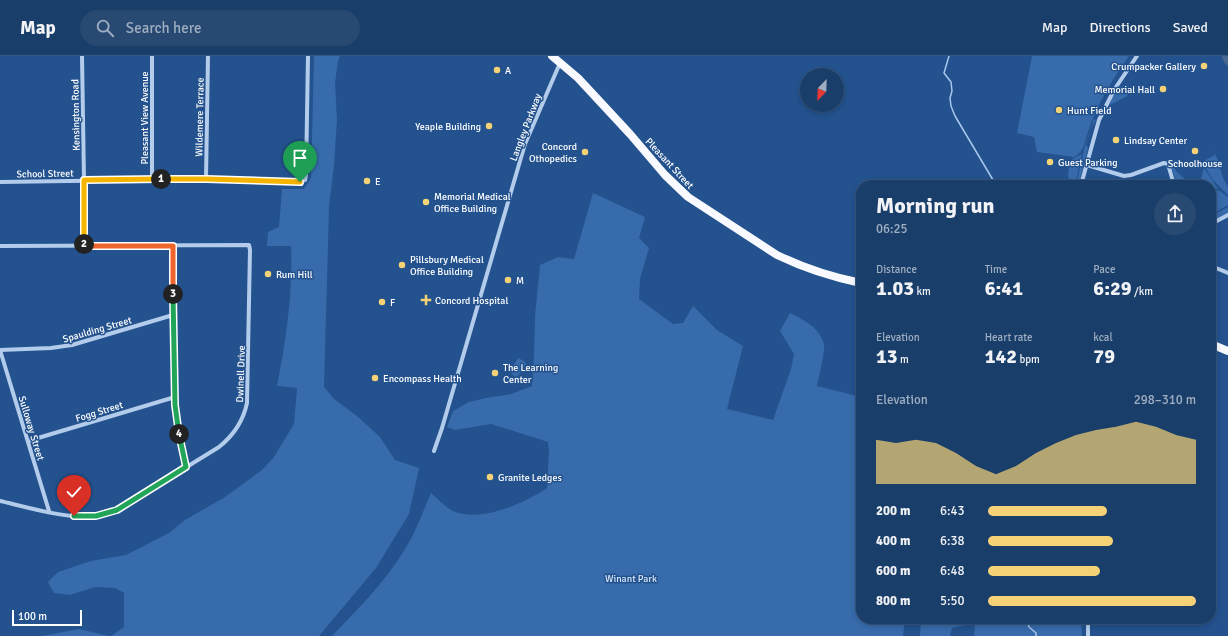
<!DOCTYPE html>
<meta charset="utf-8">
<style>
:root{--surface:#1a3e6a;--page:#274972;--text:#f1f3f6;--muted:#9faec1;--line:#38577e;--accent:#f6d276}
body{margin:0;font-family:Signika,sans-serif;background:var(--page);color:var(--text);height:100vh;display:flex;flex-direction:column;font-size:15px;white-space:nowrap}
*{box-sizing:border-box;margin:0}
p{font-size:13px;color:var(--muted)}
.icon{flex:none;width:22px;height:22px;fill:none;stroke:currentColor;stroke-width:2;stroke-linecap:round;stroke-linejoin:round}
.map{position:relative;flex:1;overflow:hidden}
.panel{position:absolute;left:856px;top:124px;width:360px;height:444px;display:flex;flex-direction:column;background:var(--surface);border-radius:16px;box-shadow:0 2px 6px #0003,0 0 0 1px var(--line)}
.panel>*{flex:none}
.needle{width:26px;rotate:203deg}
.fabs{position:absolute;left:800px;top:12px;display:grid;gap:8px}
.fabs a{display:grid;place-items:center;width:44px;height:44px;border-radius:50%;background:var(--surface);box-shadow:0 2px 6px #0003,0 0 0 1px var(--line);font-size:20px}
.scale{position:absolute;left:12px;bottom:10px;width:70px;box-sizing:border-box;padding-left:4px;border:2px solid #fff;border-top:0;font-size:11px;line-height:14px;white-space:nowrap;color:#fff;-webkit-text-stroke:3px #23528e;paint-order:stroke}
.pin{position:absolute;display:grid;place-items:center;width:34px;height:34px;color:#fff;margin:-41px -17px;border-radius:50% 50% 50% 0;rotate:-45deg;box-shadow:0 0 4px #0007}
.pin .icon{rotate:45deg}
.km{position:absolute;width:20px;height:20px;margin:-10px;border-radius:50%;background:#222;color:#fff;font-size:11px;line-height:20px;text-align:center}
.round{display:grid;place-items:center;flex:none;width:42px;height:42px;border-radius:21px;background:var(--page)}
.head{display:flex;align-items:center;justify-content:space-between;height:68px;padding:0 20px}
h1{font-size:22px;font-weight:800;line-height:30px}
.stats{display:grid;grid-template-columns:repeat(3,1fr);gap:6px;height:68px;padding:4px 20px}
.stats div{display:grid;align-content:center}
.stats b{font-size:20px;font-weight:800}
.stats small{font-size:11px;font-weight:400}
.stats p{font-size:11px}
.chart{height:112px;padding:8px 20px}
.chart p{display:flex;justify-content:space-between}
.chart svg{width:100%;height:72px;margin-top:4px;fill:var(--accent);opacity:.7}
ul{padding:0 20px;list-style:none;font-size:13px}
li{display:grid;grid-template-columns:64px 48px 1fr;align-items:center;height:30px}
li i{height:10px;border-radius:5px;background:var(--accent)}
header{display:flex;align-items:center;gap:24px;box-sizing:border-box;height:56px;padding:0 20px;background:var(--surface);border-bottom:1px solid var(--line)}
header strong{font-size:19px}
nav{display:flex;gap:22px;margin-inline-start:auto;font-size:14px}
.search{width:280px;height:36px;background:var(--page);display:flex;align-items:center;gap:10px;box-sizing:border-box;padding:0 14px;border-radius:22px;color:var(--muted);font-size:15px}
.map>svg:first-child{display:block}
.green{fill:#376bab}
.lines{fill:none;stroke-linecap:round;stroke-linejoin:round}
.stream{stroke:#a7c7ec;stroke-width:1.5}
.river{stroke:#476893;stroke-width:8}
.minor{stroke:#b3cceb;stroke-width:4}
.primary{stroke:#f8faff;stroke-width:8}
.split-1-casing{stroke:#fff;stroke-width:8}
.split-2-casing{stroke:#fff;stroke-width:8}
.split-3-casing{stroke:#fff;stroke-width:8}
.split-4-casing{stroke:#fff;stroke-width:8}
.split-5-casing{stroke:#fff;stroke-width:8}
.split-1{stroke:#f5b400;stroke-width:5}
.split-2{stroke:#f5b400;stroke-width:5}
.split-3{stroke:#f0652b;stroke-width:5}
.split-4{stroke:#22a559;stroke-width:5}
.split-5{stroke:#22a559;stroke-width:5}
.poi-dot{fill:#f6d276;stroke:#23528e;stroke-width:1.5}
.labels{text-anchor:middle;stroke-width:3;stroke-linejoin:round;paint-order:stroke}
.poi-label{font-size:10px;fill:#fff;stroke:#23528e;text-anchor:start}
.street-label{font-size:10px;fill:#fff;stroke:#23528e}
.park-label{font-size:10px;fill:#d8e7f8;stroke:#23528e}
</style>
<header>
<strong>Map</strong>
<div class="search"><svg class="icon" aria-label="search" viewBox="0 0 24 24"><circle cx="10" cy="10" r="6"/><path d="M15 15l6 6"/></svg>Search here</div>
<nav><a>Map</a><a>Directions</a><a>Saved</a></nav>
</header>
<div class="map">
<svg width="1228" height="580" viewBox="0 0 1228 580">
<rect width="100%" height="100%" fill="#23528e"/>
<g class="green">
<path d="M314,0H340L338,5L335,27L337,64L334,109L329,151L324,331L334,343L357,360L380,381L395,404L419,412L409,458L376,512L319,580H111L124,571V537L115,532L95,531L70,539L54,537L48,526L58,516L91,505L126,499L169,477L185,464L225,441L262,414L274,401L294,368L297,332L277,330C286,284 293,237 291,190H267L268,176L279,171L282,133H304L311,122Z"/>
<path d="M1032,0H1129C1112,24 1097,48 1088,76C1084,87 1085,95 1074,101L1037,96L1034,81L1017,77Z"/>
<polygon points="1121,30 1124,31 1128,38 1127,40 1110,49 1112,42"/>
<path d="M1094,63L1096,64C1091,71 1089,80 1086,89L1088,92L1079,128L1076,129L1085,90Z"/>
<polygon points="1213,94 1217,102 1223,122 1228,131 1228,139 1213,124 1202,106 1215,99"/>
<polygon points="1082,98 1075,129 1073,129 1068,121 1069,109 1071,109 1072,103"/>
<polygon points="1171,109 1172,109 1177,116 1186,124 1177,129"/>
<polygon points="1204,112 1218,133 1211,132 1211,129 1200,128"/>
<polygon points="1211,133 1220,135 1228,141 1228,149 1211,159"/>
<path d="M593,137L645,161L639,182L649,192L640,223L639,243L673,268L683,267L693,250L717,274L743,290L727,353L773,364L791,313L794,298L780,275L790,257C802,263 821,272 824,289C825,295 819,321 817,330L861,341V563H905L903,580H332C358,553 386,525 405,493C416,476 423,455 431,437C438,443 446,452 455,456C482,466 525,447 547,432L549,395L548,386L491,368L455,374L447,371L453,355L469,346L486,342L511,338L532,330L534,301L535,260L540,209L558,201L574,203Z"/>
<polygon points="1228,151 1228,157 1211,166 1211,160"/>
<polygon points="518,302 524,305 526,308 516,323 510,315"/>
<polygon points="921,563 1081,563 1082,580 974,580 975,567 952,572 950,580 920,580"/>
<polygon points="79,573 109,580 42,580"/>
</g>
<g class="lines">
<g class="stream">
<polyline points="949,0 944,17 951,26 952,35 950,42 951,50 955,60 996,129"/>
<polyline points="1027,563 1029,571 1036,577 1036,580"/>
</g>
<polyline class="river" points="1226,0 1228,5"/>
<g class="minor">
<polyline points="82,0 84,124 84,190"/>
<polyline points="1087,109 1124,120 1131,119 1164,107 1168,108 1174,129"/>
<polyline points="152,123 152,0"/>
<polyline points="206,123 208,0"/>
<polyline points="0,126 206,123 300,126 305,124 306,119 308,0"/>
<polyline points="1081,129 1099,64 1114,34 1137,0"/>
<polyline points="1211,168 1228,159"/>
<path d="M0,190L249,189L250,194L247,347C243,366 234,379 219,391L117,454C110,456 103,459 96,460C70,464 26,451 0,445"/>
<polyline points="173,190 175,349 176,361 186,411"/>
<polyline points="1211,210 1228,217"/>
<polyline points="0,294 51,292 72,289 173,259"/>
<polyline points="0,294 49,455"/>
<polyline points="28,385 175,341"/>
<polyline points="434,395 442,372 525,88 560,7"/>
<polyline points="1088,563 1088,580"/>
</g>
<g class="primary">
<path d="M552,0L578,22L630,78L665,119L688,141L777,199C804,212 831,221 861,227"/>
<polyline points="1211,288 1228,295"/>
</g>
</g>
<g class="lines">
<g class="split-1-casing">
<polyline id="split-1" points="161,123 206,123 300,126"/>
</g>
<g class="split-2-casing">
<polyline id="split-2" points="84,188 84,124 161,123"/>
</g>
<g class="split-3-casing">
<polyline id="split-3" points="84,188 84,190 173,190 173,238"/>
</g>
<g class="split-4-casing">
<polyline id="split-4" points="173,238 175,349 179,378"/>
</g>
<g class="split-5-casing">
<polyline id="split-5" points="74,460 96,460 117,454 186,411 179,378"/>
</g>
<use href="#split-1" class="split-1"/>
<use href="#split-2" class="split-2"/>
<use href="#split-3" class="split-3"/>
<use href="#split-4" class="split-4"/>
<use href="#split-5" class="split-5"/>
</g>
<g class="poi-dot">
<circle cx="1204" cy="10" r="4"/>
<circle cx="497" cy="14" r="4"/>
<circle cx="1163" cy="33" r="4"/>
<circle cx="1059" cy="54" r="4"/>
<circle cx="489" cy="70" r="4"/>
<circle cx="1116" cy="84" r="4"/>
<circle cx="1195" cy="95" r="4"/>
<circle cx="585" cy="96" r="4"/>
<circle cx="1050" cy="106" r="4"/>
<circle cx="367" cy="125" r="4"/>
<circle cx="426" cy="146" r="4"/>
<circle cx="402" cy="209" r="4"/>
<circle cx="268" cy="218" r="4"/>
<circle cx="508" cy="224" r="4"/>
<path d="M424 238h4v4h4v4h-4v4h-4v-4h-4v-4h4z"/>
<circle cx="382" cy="246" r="4"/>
<circle cx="495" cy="317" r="4"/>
<circle cx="375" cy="322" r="4"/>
<circle cx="490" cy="421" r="4"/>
</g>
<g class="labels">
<g class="poi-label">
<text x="1196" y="14" text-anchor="end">Crumpacker Gallery</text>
<text x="505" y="18">A</text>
<text x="1155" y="37" text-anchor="end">Memorial Hall</text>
<text x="1067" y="58">Hunt Field</text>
<text x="481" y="74" text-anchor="end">Yeaple Building</text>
<text x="1124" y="88">Lindsay Center</text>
<text x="577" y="94" text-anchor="end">Concord<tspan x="577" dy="12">Othopedics</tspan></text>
<text x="1058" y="110">Guest Parking</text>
<text x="1195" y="111" text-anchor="middle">Schoolhouse</text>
<text x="375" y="129">E</text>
<text x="434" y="144">Memorial Medical<tspan x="434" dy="12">Office Building</tspan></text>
<text x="410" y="207">Pillsbury Medical<tspan x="410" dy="12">Office Building</tspan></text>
<text x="276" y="222">Rum Hill</text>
<text x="516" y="228">M</text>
<text x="435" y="248">Concord Hospital</text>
<text x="390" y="250">F</text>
<text x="503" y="315">The Learning<tspan x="503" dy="12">Center</tspan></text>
<text x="383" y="326">Encompass Health</text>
<text x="498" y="425">Granite Ledges</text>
</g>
<g class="street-label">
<text transform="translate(75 59) rotate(-91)" y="4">Kensington Road</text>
<text transform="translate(199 61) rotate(-89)" y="4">Wildemere Terrace</text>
<text transform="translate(144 62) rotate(-90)" y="4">Pleasant View Avenue</text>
<text transform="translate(525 71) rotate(-69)" y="4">Langley Parkway</text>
<text transform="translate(670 107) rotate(47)" y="4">Pleasant Street</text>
<text transform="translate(45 117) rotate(-1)" y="4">School Street</text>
<text transform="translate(97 273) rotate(-16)" y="4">Spaulding Street</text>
<text transform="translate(240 318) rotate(-88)" y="4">Dwinell Drive</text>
<text transform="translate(99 355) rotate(-17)" y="4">Fogg Street</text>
<text transform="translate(32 372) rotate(73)" y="4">Sulloway Street</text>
</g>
<g class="park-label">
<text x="631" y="526">Winant Park</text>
</g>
</g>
</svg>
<div class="fabs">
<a><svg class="needle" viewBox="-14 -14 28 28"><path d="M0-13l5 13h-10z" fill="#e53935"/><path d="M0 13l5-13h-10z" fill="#9faec1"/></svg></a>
</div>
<div class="scale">100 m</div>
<div class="pin" style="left:300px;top:126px;background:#1e9e55"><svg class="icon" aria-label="arrive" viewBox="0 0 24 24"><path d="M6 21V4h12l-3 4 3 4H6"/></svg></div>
<div class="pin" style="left:74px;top:460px;background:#d93025"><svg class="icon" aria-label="check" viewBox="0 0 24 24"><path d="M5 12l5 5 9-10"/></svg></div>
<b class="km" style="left:161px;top:123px">1</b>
<b class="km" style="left:84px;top:188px">2</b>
<b class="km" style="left:173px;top:238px">3</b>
<b class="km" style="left:179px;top:378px">4</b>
<section class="panel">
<div class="head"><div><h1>Morning run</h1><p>06:25</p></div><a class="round"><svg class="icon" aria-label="share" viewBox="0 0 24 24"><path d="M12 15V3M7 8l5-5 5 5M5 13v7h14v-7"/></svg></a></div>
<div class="stats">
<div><p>Distance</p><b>1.03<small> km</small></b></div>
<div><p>Time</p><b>6:41</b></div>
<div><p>Pace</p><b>6:29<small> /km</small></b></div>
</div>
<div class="stats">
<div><p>Elevation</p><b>13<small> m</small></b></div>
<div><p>Heart rate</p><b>142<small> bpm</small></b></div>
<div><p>kcal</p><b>79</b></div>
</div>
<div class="chart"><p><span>Elevation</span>298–310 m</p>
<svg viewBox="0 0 160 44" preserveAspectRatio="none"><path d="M0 44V17L10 19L20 17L30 19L40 25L50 33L60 38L70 33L80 25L90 19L100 14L110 11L120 9L130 6L140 9L150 14L160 17V44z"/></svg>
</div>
<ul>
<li><b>200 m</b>6:43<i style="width:57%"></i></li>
<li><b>400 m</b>6:38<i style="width:60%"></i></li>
<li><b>600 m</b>6:48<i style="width:54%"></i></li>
<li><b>800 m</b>5:50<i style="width:100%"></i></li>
</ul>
</section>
</div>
